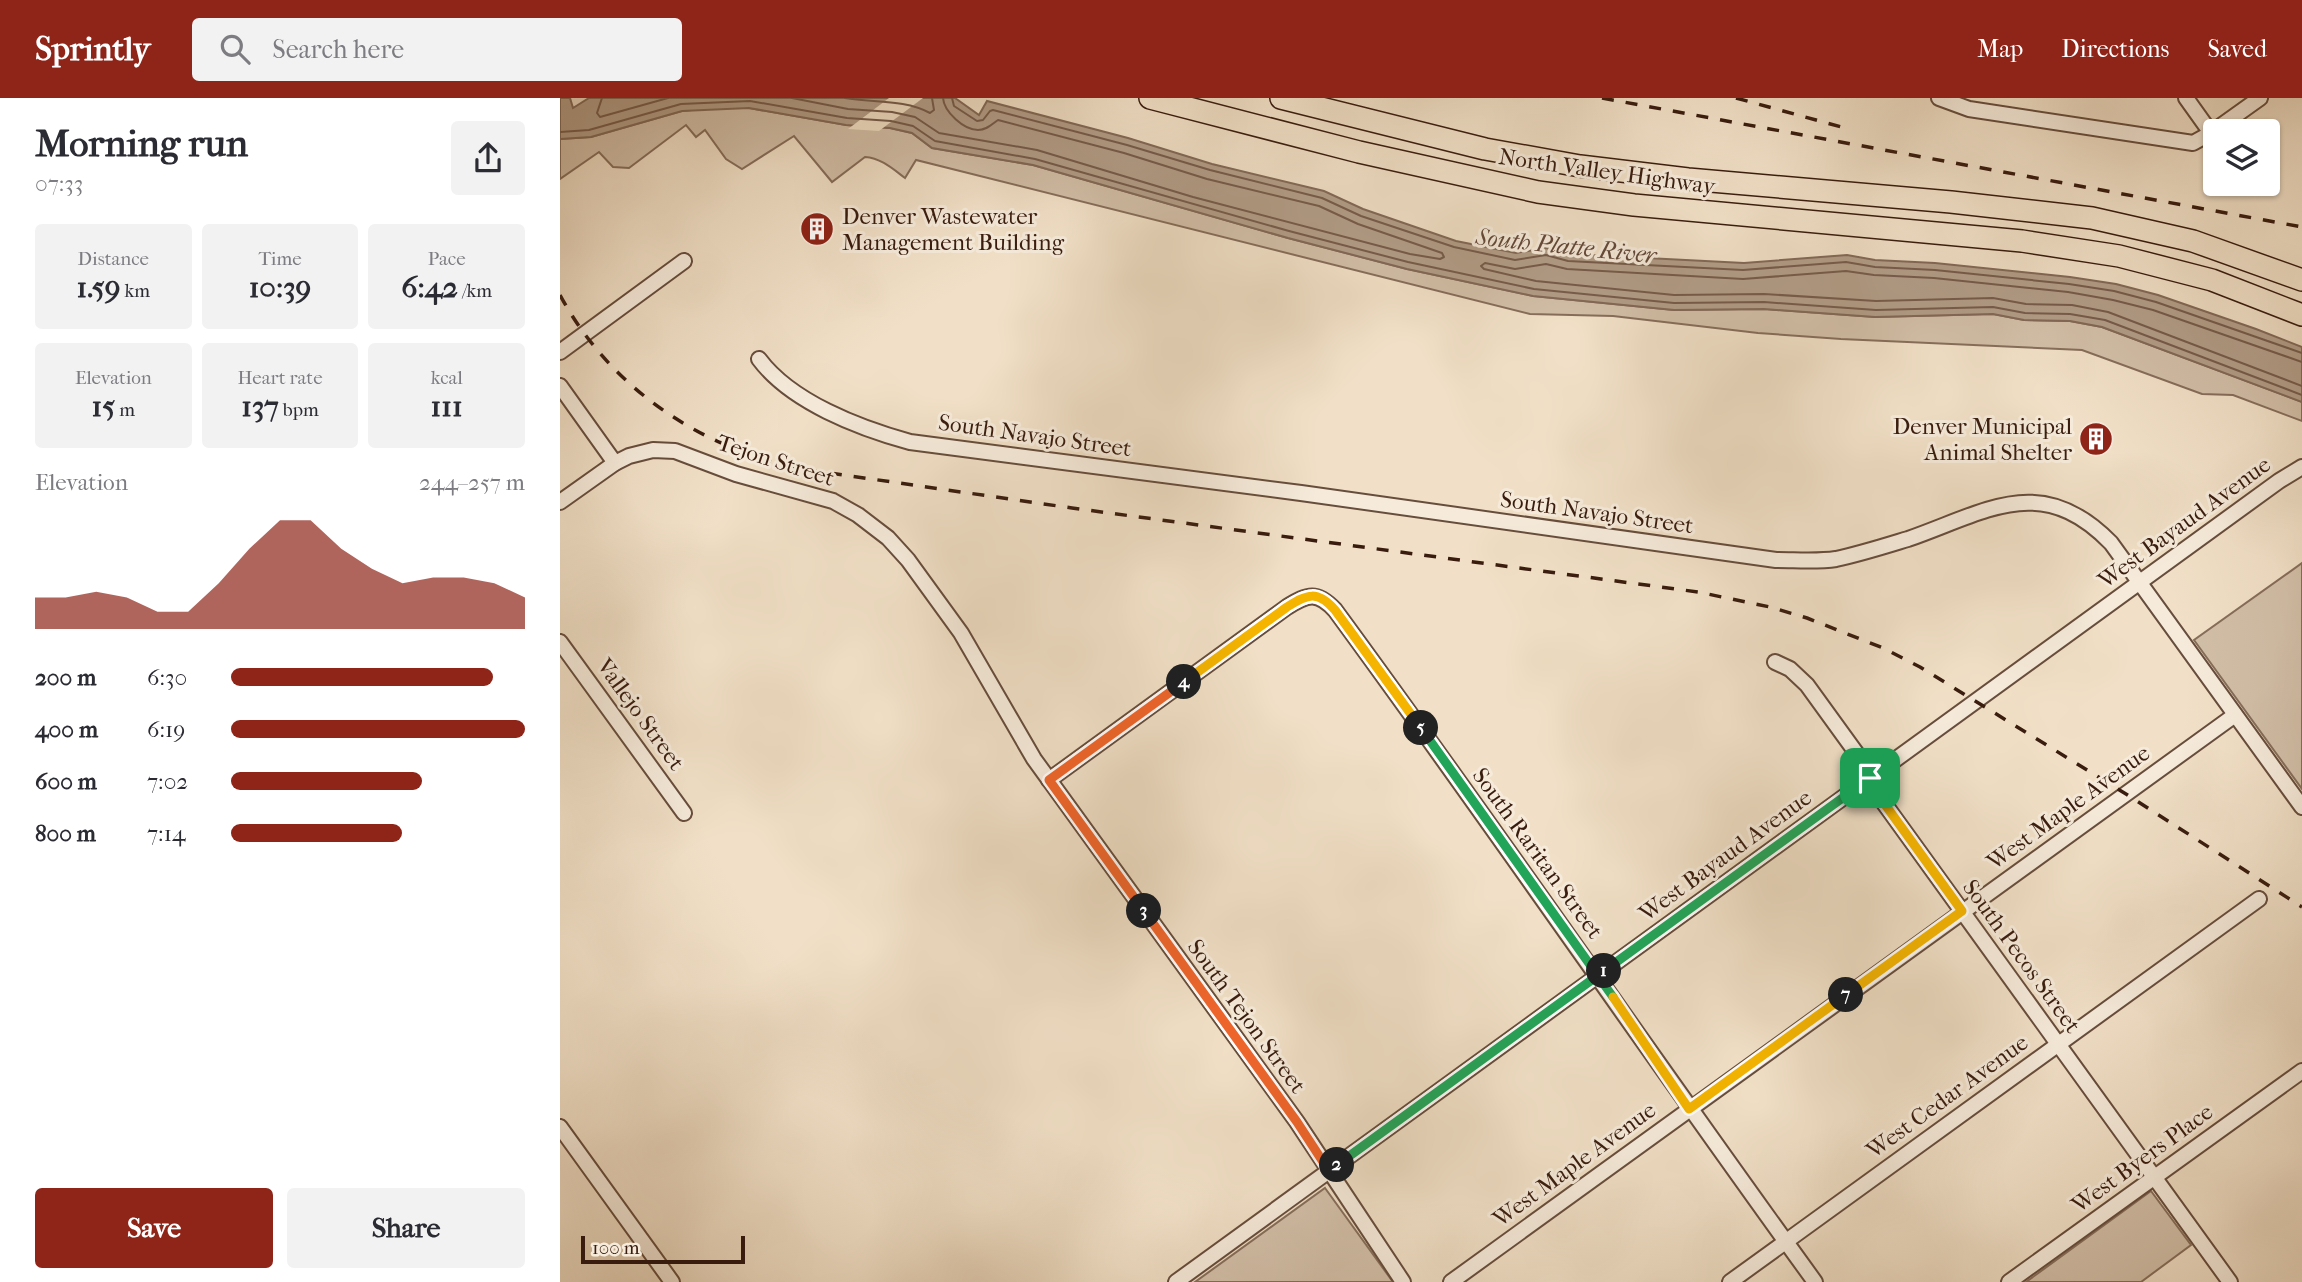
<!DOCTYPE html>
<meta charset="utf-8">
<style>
:root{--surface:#fff;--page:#f2f2f3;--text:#2b2b33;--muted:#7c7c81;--accent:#8f2418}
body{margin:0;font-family:"IM FELL French Canon",serif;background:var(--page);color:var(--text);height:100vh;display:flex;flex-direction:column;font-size:26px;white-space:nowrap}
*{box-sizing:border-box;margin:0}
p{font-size:23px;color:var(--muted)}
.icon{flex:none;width:38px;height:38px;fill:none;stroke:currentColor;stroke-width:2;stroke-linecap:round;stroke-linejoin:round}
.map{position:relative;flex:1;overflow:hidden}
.panel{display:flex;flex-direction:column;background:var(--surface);width:560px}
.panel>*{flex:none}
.buttons{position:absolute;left:1643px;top:21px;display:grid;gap:14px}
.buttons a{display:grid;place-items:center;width:77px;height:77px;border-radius:7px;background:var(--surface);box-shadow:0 2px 5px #0004;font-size:35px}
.scale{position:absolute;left:21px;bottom:18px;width:164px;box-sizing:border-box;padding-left:7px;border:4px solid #391c0e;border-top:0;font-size:19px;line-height:24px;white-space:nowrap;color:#391c0e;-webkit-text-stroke:5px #f6ebdb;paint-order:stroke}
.pin{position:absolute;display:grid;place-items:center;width:60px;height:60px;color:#fff;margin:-30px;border-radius:14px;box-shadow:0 4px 10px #0006}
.km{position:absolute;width:35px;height:35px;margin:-18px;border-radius:50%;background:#222;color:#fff;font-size:19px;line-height:35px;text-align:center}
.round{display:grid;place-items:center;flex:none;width:74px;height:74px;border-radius:7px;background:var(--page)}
.overview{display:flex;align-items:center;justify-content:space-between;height:119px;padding:0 35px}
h1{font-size:38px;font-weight:700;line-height:52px}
.figures{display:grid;grid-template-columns:repeat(3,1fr);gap:10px;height:119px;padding:7px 35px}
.figures div{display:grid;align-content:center;border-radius:7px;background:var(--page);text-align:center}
.figures b{font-size:30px;font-weight:700}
.figures small{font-size:19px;font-weight:400}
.figures p{font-size:19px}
.chart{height:196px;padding:14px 35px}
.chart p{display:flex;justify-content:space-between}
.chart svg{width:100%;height:126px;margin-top:7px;fill:var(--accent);opacity:.7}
.action{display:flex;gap:14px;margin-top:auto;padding:14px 35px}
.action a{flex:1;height:80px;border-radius:7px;background:var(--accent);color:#fff;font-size:28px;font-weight:700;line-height:80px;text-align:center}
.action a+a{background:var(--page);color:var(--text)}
ul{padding:0 35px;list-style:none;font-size:23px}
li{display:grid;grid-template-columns:112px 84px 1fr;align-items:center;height:52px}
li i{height:18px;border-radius:9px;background:var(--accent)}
header{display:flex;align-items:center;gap:42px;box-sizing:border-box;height:98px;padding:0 35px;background:var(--accent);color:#fff}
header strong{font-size:33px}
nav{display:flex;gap:38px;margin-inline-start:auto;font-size:24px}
.search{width:490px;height:63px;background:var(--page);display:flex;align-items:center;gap:18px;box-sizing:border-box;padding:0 24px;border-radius:7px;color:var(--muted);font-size:26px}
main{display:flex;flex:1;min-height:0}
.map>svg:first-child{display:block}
.green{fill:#d2bfa8;stroke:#866e5b;stroke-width:2}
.water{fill:#b29d88;stroke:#826957;stroke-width:2}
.pier{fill:#f1e0c7}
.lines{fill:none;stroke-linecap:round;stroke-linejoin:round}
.shore{stroke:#765c4b;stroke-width:2}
.minor-casing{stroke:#674d3c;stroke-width:18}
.highway-casing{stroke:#391c0e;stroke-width:24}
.minor{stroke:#f6ebdb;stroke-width:14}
.highway{stroke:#f1e0c7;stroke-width:21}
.rail{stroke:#391c0e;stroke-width:3.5;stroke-dasharray:12 12;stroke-linecap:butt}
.split-1-casing{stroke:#fff;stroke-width:14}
.split-2-casing{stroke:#fff;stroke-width:14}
.split-3-casing{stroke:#fff;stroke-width:14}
.split-4-casing{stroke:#fff;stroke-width:14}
.split-5-casing{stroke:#fff;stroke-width:14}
.split-6-casing{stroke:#fff;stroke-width:14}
.split-7-casing{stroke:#fff;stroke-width:14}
.split-8-casing{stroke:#fff;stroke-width:14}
.split-1{stroke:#22a559;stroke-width:9}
.split-2{stroke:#22a559;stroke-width:9}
.split-3{stroke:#f0652b;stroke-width:9}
.split-4{stroke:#f0652b;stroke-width:9}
.split-5{stroke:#f5b400;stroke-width:9}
.split-6{stroke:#22a559;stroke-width:9}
.split-7{stroke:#f5b400;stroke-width:9}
.split-8{stroke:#f5b400;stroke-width:9}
.labels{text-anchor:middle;stroke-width:6;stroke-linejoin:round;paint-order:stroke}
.street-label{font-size:23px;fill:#391c0e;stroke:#f6ebdb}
.poi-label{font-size:23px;fill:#391c0e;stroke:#f6ebdb;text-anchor:start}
.water-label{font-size:24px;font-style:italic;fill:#634939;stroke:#f6ebdb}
</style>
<header>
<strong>Sprintly</strong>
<div class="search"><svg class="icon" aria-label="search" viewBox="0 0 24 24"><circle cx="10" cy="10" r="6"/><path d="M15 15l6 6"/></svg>Search here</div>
<nav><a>Map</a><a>Directions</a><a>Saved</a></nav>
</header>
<main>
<section class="panel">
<div class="overview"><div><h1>Morning run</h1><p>07:33</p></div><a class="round"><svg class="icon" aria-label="share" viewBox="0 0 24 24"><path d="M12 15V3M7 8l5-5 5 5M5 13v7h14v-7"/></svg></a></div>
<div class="figures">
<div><p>Distance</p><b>1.59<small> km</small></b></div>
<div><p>Time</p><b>10:39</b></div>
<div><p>Pace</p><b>6:42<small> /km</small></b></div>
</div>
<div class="figures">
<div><p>Elevation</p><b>15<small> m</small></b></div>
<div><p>Heart rate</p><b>137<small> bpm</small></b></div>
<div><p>kcal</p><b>111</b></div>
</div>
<div class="chart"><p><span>Elevation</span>244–257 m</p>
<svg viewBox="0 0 160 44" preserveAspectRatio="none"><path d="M0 44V33L10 33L20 31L30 33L40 38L50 38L60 28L70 16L80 6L90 6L100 16L110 23L120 28L130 26L140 26L150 28L160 33V44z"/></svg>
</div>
<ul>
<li><b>200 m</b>6:30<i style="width:89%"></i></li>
<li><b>400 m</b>6:19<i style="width:100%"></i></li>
<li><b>600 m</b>7:02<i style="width:65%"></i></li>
<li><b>800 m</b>7:14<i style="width:58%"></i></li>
</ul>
<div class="action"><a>Save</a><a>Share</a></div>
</section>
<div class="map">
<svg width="1742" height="1184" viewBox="0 0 1742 1184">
<rect width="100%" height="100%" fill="#f1e0c7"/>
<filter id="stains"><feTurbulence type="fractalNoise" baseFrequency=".00286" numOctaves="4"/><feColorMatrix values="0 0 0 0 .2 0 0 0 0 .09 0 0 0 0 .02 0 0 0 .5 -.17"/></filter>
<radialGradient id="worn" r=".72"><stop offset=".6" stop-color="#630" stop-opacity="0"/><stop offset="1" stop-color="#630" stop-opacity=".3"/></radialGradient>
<g class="green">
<path d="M162,9L189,10L286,27L330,30L352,35L372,50L473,67L728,140L847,171L973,198L1114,212L1204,211L1315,219L1433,216L1464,222L1510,223L1542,229L1742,304V323L1673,297L1642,296L1522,252L1281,241L1198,235L1053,218L970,216L356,62L345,80C333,71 321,60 305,59L272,84L234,38L182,71L166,61L145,32L136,39L126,27L69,70L53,69L39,54L0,81V41L31,39L122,13Z"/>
<polygon points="1742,465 1742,691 1634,542"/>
<polygon points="765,1090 833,1184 635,1184"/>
<polygon points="1591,1093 1631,1147 1581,1184 1466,1184"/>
</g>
<polygon class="water" points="0,0 10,0 13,10 29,0 395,0 419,17 427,3 568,40 652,66 764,93 803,111 896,143 956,155 986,150 1009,156 1184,165 1287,157 1315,162 1375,165 1510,179 1556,186 1598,197 1696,231 1742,249 1742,304 1542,229 1510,223 1464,222 1433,216 1315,219 1204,211 1114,212 973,198 847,171 728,140 473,67 372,50 352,35 330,30 286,27 189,10 122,13 31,39 0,41"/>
<polygon class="pier" points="329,0 363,0 319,33 288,31"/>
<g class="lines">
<g class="shore">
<polyline points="42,0 37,15 40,19 108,0"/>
<path d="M232,0L288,11L332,14L355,19L379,35L477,52L633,99L850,156L880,161L884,159L882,155L798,126L759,108L647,81L564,55L438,22C432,26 427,32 418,32C404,32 384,14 383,0"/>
<path d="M285,0C313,5 344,1 370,15L374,12L372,0"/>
<polyline points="392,0 394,8 417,23 423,22 430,13 433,12 567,47 650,72 762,100 801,118 894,149 955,162 986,157 1008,163 1183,172 1286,164 1315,169 1375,172 1509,186 1554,193 1596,204 1742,255"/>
<polyline points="0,34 29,32 121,6 190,3 287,20 331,23 353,28 375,43 475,61 729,133 848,164 974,191 1114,205 1204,204 1316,212 1433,209 1465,215 1510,216 1545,222 1742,297"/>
<polyline points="1742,264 1593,212 1553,202 1508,194 1374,180 1314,177 1286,173 1183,181 1007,171 986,166 955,171 925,165 921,168 924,171 976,183 1114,197 1204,196 1316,203 1433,200 1466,206 1512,207 1548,214 1742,288"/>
</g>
<g class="minor-casing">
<g id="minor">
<polyline points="1379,0 1409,11 1633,45 1651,35 1700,0"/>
<polyline points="1626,0 1651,35"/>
<polyline points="0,254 124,163"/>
<path d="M199,261C231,304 299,330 350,344L741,395L1216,462C1236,462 1257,464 1276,461C1300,456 1325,448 1348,441C1426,414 1481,373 1551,445L1742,709"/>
<polyline points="0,288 55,365"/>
<polyline points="0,404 55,365 69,358 93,352 115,353 176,376 273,403 298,417 328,440 348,462 401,535 474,661 737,1024 843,1184"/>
<polyline points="0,544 124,715"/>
<polyline points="1215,564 1230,571 1247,587 1297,656 1321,701 1670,1184"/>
<path d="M489,682L727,509C748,496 757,493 775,512C938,734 1093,961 1255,1184"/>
<polyline points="0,1029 112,1184"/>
<polyline points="616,1184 1719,383 1742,369"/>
<polyline points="891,1184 1675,617"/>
<polyline points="1170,1184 1699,801"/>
<polyline points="1449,1184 1742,973"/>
</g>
</g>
<g class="highway-casing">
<g id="highway">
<polyline points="590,0 799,54 978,94 1074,107 1462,143 1559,158 1652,182 1742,217"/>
<polyline points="721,0 925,51 1020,68 1128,81 1391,104 1532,120 1633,143 1742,182"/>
</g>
</g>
<use href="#minor" class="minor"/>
<use href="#highway" class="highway"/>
<g class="rail">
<polyline points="1042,0 1742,129"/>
<polyline points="1176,0 1285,30"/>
<path d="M0,197C50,290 140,350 242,371L512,410L1138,494L1210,509L1247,520L1323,550L1360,569L1566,696L1742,809"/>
</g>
</g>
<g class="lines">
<g class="split-1-casing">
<polyline id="split-1" points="1044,873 1310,680"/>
</g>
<g class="split-2-casing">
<polyline id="split-2" points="777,1067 1044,873"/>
</g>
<g class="split-3-casing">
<polyline id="split-3" points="584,813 737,1024 769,1073 777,1067"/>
</g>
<g class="split-4-casing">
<polyline id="split-4" points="584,813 489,682 624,584"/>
</g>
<g class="split-5-casing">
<path id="split-5" d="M624,584L727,509C748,496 757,492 775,512L861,630"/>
</g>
<g class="split-6-casing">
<polyline id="split-6" points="861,630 1053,899"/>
</g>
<g class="split-7-casing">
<polyline id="split-7" points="1053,899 1129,1011 1286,897"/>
</g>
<g class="split-8-casing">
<polyline id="split-8" points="1286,897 1402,813 1321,701 1310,680"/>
</g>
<use href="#split-1" class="split-1"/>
<use href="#split-2" class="split-2"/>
<use href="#split-3" class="split-3"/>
<use href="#split-4" class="split-4"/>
<use href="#split-5" class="split-5"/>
<use href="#split-6" class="split-6"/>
<use href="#split-7" class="split-7"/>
<use href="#split-8" class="split-8"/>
</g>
<defs>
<g id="building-disc" transform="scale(1.75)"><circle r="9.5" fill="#8f2418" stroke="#f6ebdb"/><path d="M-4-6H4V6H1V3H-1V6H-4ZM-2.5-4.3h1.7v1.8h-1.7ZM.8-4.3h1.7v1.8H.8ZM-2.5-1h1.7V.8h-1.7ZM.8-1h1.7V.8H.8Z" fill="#fff"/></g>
</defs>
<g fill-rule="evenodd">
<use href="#building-disc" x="257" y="131"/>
<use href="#building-disc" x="1536" y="341"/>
</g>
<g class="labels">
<g class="street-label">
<text transform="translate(1047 73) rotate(8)" y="8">North Valley Highway</text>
<text transform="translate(475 337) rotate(8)" y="8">South Navajo Street</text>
<text transform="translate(216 362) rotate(18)" y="8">Tejon Street</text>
<text transform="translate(1037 414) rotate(8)" y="8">South Navajo Street</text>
<text transform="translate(1624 424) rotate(-36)" y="8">West Bayaud Avenue</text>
<text transform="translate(81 616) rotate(54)" y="8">Vallejo Street</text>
<text transform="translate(1508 709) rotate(-36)" y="8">West Maple Avenue</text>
<text transform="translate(978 755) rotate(54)" y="8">South Raritan Street</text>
<text transform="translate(1165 757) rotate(-36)" y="8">West Bayaud Avenue</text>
<text transform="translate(1462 858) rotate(54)" y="8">South Pecos Street</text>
<text transform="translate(687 918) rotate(54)" y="8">South Tejon Street</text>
<text transform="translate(1387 998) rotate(-36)" y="8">West Cedar Avenue</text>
<text transform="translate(1582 1060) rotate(-36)" y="8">West Byers Place</text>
<text transform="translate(1014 1066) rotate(-36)" y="8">West Maple Avenue</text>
</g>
<g class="poi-label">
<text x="282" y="126">Denver Wastewater<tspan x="282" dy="26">Management Building</tspan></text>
<text x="1512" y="336" text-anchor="end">Denver Municipal<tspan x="1512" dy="26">Animal Shelter</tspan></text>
</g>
<g class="water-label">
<text transform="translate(1006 148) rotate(6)" y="8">South Platte River</text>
</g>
</g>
<rect width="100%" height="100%" filter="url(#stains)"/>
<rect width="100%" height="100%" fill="url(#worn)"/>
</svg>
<div class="buttons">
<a><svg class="icon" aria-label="layers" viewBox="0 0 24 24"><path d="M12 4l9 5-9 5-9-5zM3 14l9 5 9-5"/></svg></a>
</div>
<div class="scale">100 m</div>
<div class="pin" style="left:1310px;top:680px;background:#1e9e55"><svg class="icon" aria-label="arrive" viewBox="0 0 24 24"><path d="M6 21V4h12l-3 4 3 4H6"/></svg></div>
<b class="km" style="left:1044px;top:873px">1</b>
<b class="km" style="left:777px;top:1067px">2</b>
<b class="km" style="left:584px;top:813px">3</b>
<b class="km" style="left:624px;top:584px">4</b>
<b class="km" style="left:861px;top:630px">5</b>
<b class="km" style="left:1286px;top:897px">7</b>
</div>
</main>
